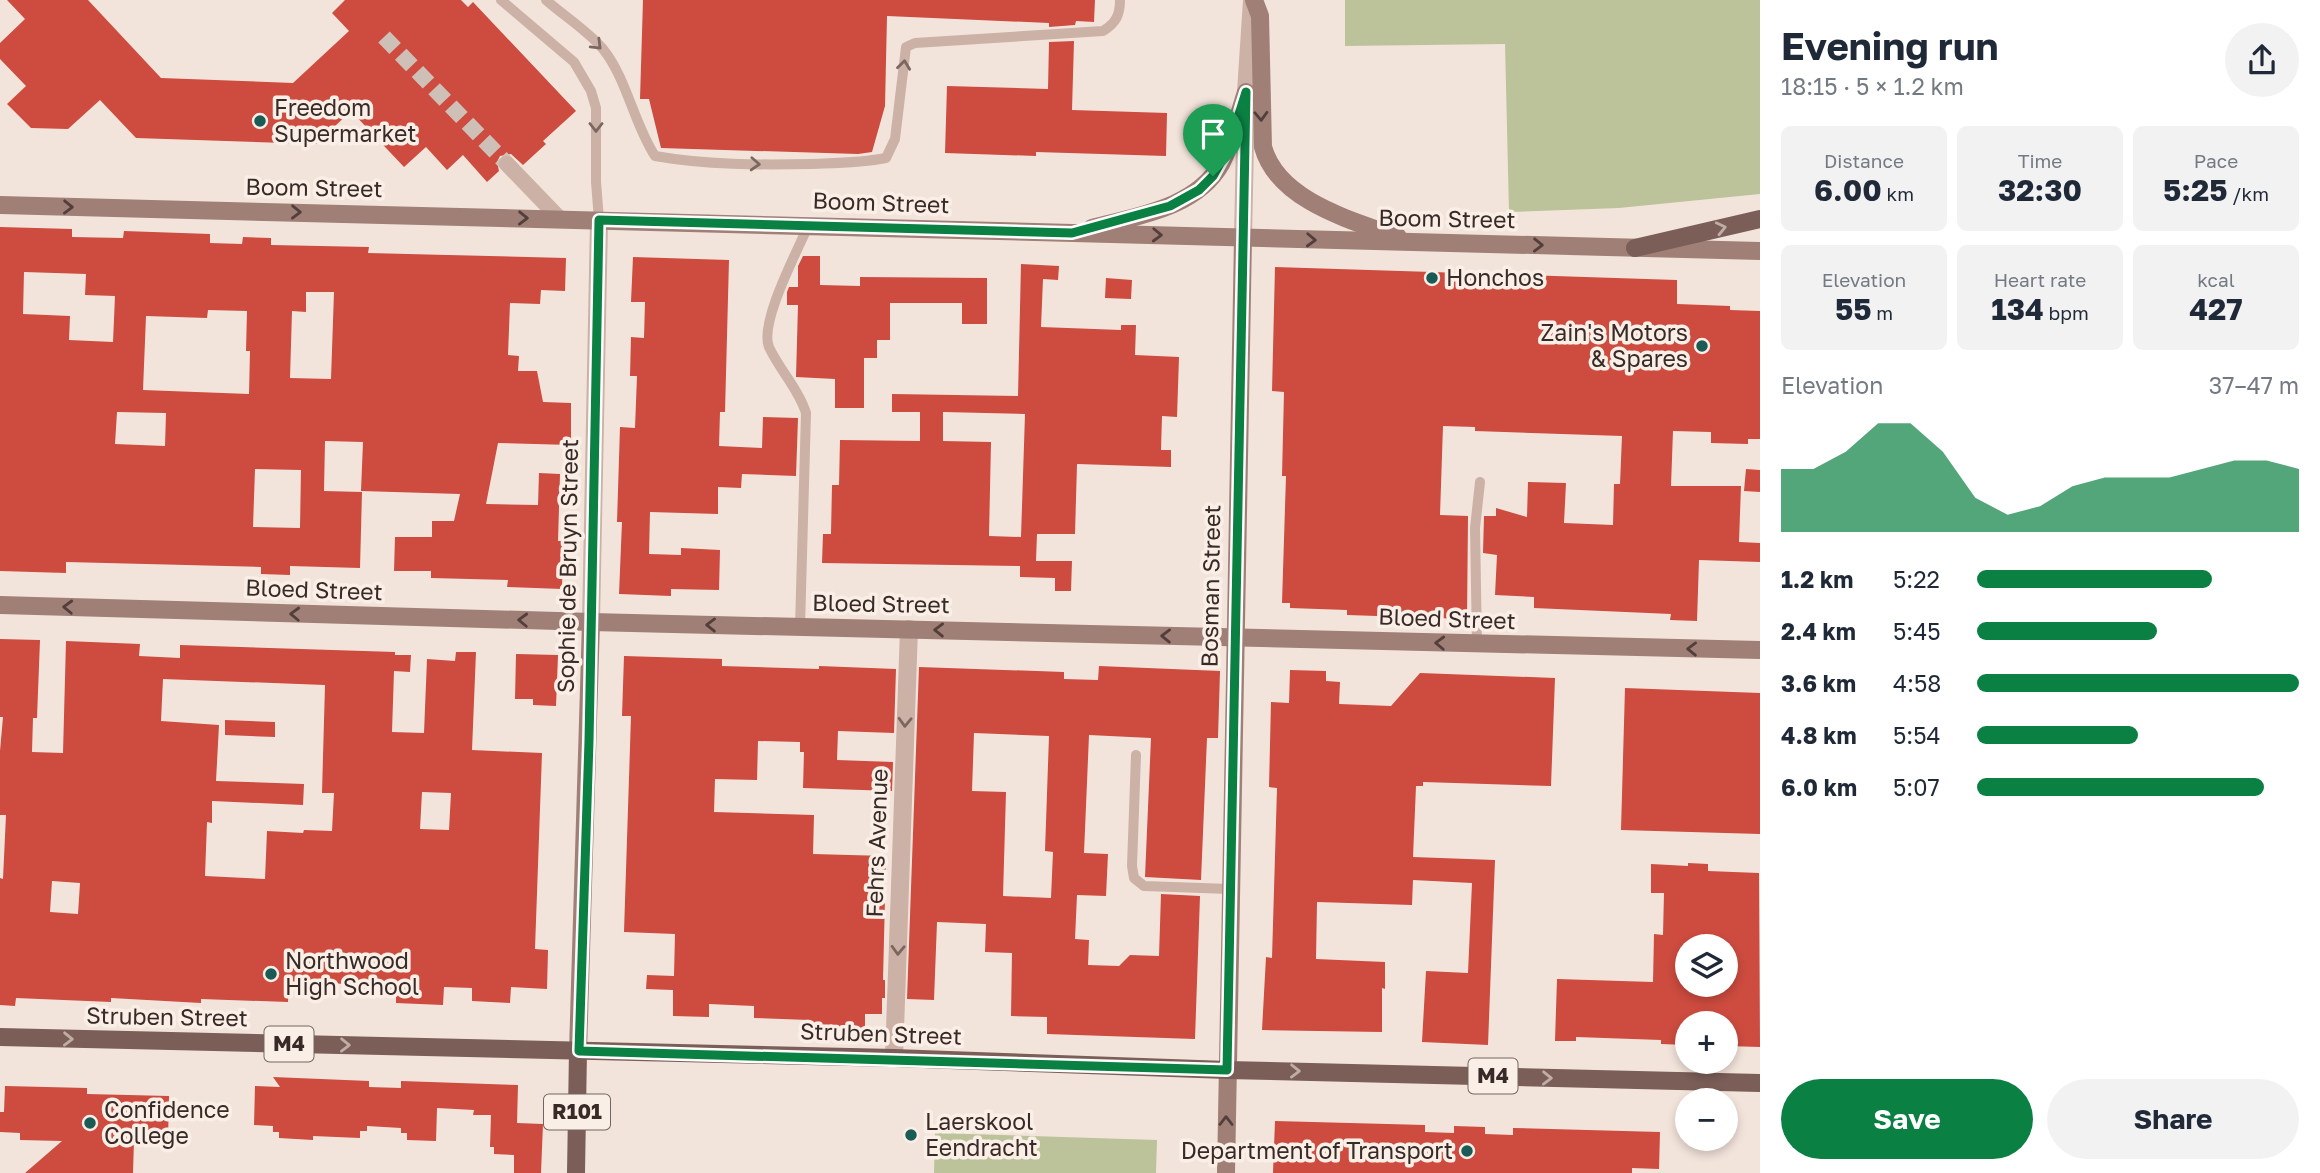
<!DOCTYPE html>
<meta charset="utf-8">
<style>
:root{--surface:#fff;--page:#f2f2f3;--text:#1f2937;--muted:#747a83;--accent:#0b8043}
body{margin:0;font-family:"Golos Text",sans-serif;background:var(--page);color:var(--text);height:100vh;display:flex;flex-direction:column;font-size:26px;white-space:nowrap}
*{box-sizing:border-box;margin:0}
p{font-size:23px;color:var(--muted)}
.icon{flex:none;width:38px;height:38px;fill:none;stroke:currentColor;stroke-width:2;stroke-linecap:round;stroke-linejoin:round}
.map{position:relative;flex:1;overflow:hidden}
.sheet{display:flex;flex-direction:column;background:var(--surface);width:560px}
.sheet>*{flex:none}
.controls{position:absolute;left:1675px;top:934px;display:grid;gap:14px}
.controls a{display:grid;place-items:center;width:63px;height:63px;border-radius:50%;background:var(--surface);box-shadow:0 4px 10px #0003;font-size:35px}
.pin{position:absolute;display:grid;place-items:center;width:60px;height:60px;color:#fff;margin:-72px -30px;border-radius:50% 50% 50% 0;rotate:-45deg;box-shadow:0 0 7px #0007}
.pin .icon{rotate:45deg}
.round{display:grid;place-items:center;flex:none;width:74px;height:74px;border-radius:37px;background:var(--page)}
.headline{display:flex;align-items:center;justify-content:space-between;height:119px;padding:0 21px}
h1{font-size:38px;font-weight:700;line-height:52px}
.figures{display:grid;grid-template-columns:repeat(3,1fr);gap:10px;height:119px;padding:7px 21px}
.figures div{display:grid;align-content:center;border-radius:10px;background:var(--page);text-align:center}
.figures b{font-size:30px;font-weight:700}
.figures small{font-size:19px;font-weight:400}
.figures p{font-size:19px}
.chart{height:196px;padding:14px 21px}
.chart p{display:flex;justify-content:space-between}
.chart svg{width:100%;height:126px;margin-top:7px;fill:var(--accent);opacity:.7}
.action{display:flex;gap:14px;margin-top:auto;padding:14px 21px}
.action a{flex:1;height:80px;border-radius:42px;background:var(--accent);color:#fff;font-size:28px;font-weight:700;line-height:80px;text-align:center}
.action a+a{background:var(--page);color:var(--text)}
ul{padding:0 21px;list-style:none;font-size:23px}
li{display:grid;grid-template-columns:112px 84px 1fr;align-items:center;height:52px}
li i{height:18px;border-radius:9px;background:var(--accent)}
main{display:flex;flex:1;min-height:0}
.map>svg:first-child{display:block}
.green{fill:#bcc39a}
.building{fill:#cd4b3f;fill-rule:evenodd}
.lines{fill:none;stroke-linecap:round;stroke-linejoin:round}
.pedestrian-tunnel{stroke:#cebfb7;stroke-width:16;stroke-dasharray:16 8;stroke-linecap:butt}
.service{stroke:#ccb1a6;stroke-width:10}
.pedestrian{stroke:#ccb1a6;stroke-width:16}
.minor{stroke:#ccb1a6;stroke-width:18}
.tertiary{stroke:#ccb1a6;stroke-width:18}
.secondary{stroke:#a07f77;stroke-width:18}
.primary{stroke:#7a5e57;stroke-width:18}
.oneway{stroke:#7b6760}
.oneway2{stroke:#523f3b}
.oneway3{stroke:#c0aea6}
.route-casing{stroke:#fff;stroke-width:14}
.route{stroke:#0b8043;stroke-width:9}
.poi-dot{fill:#1a5b56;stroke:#faefe7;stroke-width:2.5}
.labels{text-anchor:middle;stroke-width:7;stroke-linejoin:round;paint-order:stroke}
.shield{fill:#faefe7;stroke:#726561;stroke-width:2}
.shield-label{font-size:21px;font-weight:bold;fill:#382a27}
.poi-label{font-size:23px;fill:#382a27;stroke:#faefe7;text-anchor:start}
.street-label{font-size:23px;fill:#382a27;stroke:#faefe7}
</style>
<main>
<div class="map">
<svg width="1760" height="1173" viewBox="0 0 1760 1173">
<rect width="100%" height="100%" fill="#f3e4db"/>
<g class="green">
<polygon points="1345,0 1760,0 1760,194 1619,208 1509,212 1505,44 1345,46"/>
<polygon points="935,1133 1157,1140 1156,1173 934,1173"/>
</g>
<g class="building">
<polygon points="7,0 88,0 161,78 293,83 349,31 332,13 345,0 461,0 468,7 473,2 576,111 543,141 546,144 523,165 511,154 500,156 497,162 499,171 487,182 463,155 447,170 426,147 404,167 351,111 316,144 136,138 100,100 68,129 31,128 7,104 26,86 0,59 0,43 25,19"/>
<polygon points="643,0 1095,0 1094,22 1076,21 1075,25 1049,27 1049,23 887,16 885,106 872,152 858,154 661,148 649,99 640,99"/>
<polygon points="1074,41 1072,110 1167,113 1166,156 1036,152 1036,156 945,153 947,86 1048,89 1049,42"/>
<path d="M0,227L72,229V237L123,238L124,231L210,234V243L242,244L243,237L271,238V245L369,247L368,253L566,258L565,291L541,290L540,304L510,303L508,355L519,356L518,371H537L543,402L571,403V445L498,443L486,504L538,505L539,473L560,474L558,541H563L562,589L507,587L508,580L431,578V571H394L395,537H432V521H454L460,494L361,491L363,442L325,441L324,491L362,492L360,568L290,566V575L261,574V567L66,562V573L0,571ZM24,272L86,274L85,295L115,296L113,342L69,340L70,316L23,314ZM306,292H334L331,379L290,378L292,311L306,312ZM208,310L247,311L246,351H250L249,394L143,390L146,316L207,318ZM117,412L166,413L165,446L115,444ZM255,469L301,470L300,528L253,527Z"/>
<polygon points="803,256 820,256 820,285 860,286 860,277 987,278 987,324 962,324 962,303 890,303 890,340 877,340 877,358 864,358 864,408 835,408 835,379 796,377 798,305 787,305 787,292 789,287 798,287 798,266"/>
<polygon points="633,257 729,260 725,412 720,412 719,446 762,448 763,417 798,418 796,476 742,474 741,488 718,487 718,514 650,512 649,554 681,555 681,548 720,550 719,590 671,589 671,596 619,594 622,522 617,522 620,427 635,428 637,376 630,376 631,337 644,338 645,302 631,302"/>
<path d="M1021,264L1059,266L1058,280L1043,279L1041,327L1121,330V325H1136L1135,355L1179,357L1177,417L1162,416L1161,450H1171V467L1077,464L1075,534H1037L1036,561H1072L1071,591H1055V578L1020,577V566L822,563L823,534H831L832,485H839L840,440L920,441V412H892V394L1018,396ZM943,412L1025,414L1021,537L989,536L991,442L943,441Z"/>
<polygon points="1275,267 1677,280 1677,304 1730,306 1730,310 1760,311 1760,439 1748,439 1748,444 1711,443 1711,432 1673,431 1671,486 1741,486 1739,542 1760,543 1760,562 1699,560 1697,621 1670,620 1671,614 1534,608 1534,597 1495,595 1497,555 1483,553 1484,516 1496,516 1496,508 1527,517 1528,482 1566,483 1564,523 1613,525 1614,484 1620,484 1622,436 1475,431 1475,427 1443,426 1440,515 1468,516 1467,619 1347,615 1347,610 1290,608 1290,603 1282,603 1286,476 1282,476 1284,392 1272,391"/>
<polygon points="1106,278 1132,280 1131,299 1105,298"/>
<polygon points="1746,469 1760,470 1760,492 1744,491"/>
<path d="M0,639L40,640L37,718H33L32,752L63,753L66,641L140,644L139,656L180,658V645L395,652V655H411L410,672L394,671L392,732L424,733L427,659L455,661L456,652H476L472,750L542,753L535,949L548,950L547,989L511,987L510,1003L472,1001V988L444,987L443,1005L396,1003V993L349,991V984L289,982L288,1002L201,999V1003L111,998V1002L16,998L15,1006L0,1005V878L3,879L6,815H0V751L3,717H0ZM163,679L325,685L322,793H334L332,831L304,830L303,833L267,831L265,879L205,876L207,822L212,823V801L303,805L304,784L216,781L219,725L161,721ZM422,792L451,793L449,830L420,829ZM52,881L80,883L78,914L50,912Z"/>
<polygon points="516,654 558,655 556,706 533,705 533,699 515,699"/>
<polygon points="624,656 722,659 722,666 819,669 819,666 896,669 894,733 838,731 837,760 893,762 892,791 803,788 804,752 800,752 800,742 758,741 757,780 715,779 714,812 814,815 813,854 886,856 883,980 885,980 885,998 882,998 882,1014 865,1014 865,1028 809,1027 809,1020 754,1018 754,1006 709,1004 709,1017 673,1016 673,990 646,989 647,975 674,976 675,934 624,932 631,716 622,716"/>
<path d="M1099,666L1220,671L1218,738H1207L1201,880L1145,877L1151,738L1089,735L1084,853L1108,854L1106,896L1077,895L1075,939L1089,940L1088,965L1119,966L1130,955L1159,956L1161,894L1200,896L1195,1039L1047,1034V1017L1011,1016L1012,953L985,952L986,924L937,922L934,1000L907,999L919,667L1064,672V679L1098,680ZM974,733L1049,736L1045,851L1053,852L1051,898L1003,896L1006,792L972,791Z"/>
<polygon points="1290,670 1326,671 1326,681 1340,682 1339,704 1391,706 1420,673 1555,678 1551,786 1423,782 1423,786 1416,786 1413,857 1495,860 1488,1045 1422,1042 1426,971 1468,973 1472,883 1413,880 1412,905 1317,902 1316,959 1385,962 1385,989 1382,988 1382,1032 1262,1030 1266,957 1272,958 1277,788 1269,787 1271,702 1289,703"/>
<polygon points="1625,688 1760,693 1760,834 1621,830"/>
<polygon points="225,720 275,722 275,737 225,735"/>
<path d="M1688,863L1708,864V871L1759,873L1760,1047L1726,1046V1024H1687V1045L1661,1044V1040L1576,1037V1041H1555L1557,979L1653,982L1654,934L1663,935L1664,893H1651V864L1688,866ZM1687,947H1726V985H1687Z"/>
<polygon points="273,1077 369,1081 369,1087 401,1088 401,1081 518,1085 517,1123 543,1124 541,1173 514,1173 514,1155 494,1154 494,1147 490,1147 491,1115 473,1115 474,1110 437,1108 436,1141 407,1140 407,1133 401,1133 401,1128 367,1126 367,1131 360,1131 360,1138 313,1136 313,1140 279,1138 279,1132 273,1132 273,1126 254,1125 255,1086 280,1087"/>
<polygon points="5,1086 87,1088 87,1094 169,1096 168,1140 134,1140 133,1173 25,1173 62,1141 20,1140 20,1133 0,1132 0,1112 4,1112"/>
<polygon points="1275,1121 1425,1125 1425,1132 1454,1133 1454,1126 1485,1127 1485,1134 1513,1135 1513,1128 1660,1132 1659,1169 1632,1168 1632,1173 1273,1173"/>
</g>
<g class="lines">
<polyline class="pedestrian-tunnel" points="384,37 507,164"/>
<g class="service">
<polyline points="501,0 574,62 591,91 596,108 596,182 599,220"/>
<path d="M546,0C564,16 588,31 603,49C627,79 634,124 655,156C706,165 759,165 811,164C836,163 861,163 886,158L895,139L906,47L915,43L1103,31C1116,23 1120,15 1120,0"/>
<path d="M800,627L806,413C799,390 779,369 769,347C759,323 797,252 808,226"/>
<polyline points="1477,644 1475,528 1480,482"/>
<polyline points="1136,755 1132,866 1134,878 1144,886 1230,889"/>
</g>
<polyline class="pedestrian" points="507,164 560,219"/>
<g class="minor">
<polyline points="1243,238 1246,92 1252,0"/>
<polyline points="894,1058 909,629"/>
</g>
<polyline class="tertiary" points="591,622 599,220"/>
<g class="secondary">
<path d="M1254,0L1260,16L1263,147C1278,201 1351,220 1398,237"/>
<polyline points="0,205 1760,251"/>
<path d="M1092,228C1137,216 1196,208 1221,164C1233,141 1238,116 1246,92"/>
<polyline points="0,605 591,622 1760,650"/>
<polyline points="578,1051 591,622"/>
<polyline points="1226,1173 1243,238"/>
</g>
<g class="primary">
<polyline points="1635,248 1760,219"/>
<polyline points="0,1037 894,1058 1227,1070 1760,1083"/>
<polyline points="576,1173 578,1051"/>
</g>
</g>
<defs><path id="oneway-chevron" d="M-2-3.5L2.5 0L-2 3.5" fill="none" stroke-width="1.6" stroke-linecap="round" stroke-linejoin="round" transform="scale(1.75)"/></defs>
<g class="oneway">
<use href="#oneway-chevron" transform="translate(597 45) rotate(45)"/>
<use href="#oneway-chevron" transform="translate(904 65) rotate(-83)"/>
<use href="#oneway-chevron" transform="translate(596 127) rotate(90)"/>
<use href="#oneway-chevron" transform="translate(755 164) rotate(3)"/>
<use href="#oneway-chevron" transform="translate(905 722) rotate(92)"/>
<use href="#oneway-chevron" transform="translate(898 950) rotate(92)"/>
</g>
<g class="oneway2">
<use href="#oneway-chevron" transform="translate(1261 116) rotate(88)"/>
<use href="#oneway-chevron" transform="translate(68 207) rotate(1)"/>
<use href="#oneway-chevron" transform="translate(296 212) rotate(1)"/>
<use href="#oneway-chevron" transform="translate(523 218) rotate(1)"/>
<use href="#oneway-chevron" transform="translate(1157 235) rotate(2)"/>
<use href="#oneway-chevron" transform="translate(1311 240) rotate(2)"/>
<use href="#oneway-chevron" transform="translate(1538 245) rotate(1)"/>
<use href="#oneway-chevron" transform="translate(68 607) rotate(-178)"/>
<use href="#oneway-chevron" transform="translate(295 614) rotate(-178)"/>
<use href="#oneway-chevron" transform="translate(523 620) rotate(-178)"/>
<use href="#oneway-chevron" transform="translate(711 625) rotate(-179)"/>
<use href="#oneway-chevron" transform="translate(939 630) rotate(-179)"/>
<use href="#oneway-chevron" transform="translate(1166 636) rotate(-179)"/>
<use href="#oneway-chevron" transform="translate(1440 643) rotate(-178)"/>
<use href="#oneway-chevron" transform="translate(1692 649) rotate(-179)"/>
<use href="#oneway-chevron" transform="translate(1226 1121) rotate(-90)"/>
</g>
<g class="oneway3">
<use href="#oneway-chevron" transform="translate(1721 228) rotate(-13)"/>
<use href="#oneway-chevron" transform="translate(68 1039) rotate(1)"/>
<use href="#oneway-chevron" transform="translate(345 1045) rotate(1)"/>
<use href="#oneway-chevron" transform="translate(1295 1071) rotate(1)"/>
<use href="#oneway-chevron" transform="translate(1547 1078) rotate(1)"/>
</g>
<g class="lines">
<g class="route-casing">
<polygon id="route" points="1246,92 1227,1070 579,1051 589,741 599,220 1072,233 1170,206 1199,190 1213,176 1228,149"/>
</g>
<use href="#route" class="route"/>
</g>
<g class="poi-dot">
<circle cx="260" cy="121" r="7"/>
<circle cx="1432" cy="278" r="7"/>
<circle cx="1702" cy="346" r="7"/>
<circle cx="271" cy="974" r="7"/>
<circle cx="90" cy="1123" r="7"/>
<circle cx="911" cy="1135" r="7"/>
<circle cx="1467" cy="1151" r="7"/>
</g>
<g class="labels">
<g class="shield">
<rect x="264.5" y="1026.5" width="49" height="35" rx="5"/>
<rect x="1468.5" y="1058.5" width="49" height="35" rx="5"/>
<rect x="544" y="1094.5" width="66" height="35" rx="5"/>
</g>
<g class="shield-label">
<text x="289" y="1051">M4</text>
<text x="1493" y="1083">M4</text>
<text x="577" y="1119">R101</text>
</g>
<g class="poi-label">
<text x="274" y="116">Freedom<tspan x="274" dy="26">Supermarket</tspan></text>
<text x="1446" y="286">Honchos</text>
<text x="1688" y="341" text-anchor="end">Zain's Motors<tspan x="1688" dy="26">&amp; Spares</tspan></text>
<text x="285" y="969">Northwood<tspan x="285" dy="26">High School</tspan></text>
<text x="104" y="1118">Confidence<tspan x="104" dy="26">College</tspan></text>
<text x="925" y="1130">Laerskool<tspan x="925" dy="26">Eendracht</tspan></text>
<text x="1453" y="1159" text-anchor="end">Department of Transport</text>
</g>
<g class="street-label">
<text transform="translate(314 188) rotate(1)" y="8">Boom Street</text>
<text transform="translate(881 203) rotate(2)" y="8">Boom Street</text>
<text transform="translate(1447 219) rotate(1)" y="8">Boom Street</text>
<text transform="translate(568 566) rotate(-89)" y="8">Sophie de Bruyn Street</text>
<text transform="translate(1211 586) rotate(-89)" y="8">Bosman Street</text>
<text transform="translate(314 590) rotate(2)" y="8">Bloed Street</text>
<text transform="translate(881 604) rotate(1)" y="8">Bloed Street</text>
<text transform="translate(1447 619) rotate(2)" y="8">Bloed Street</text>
<text transform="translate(877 843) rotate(-88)" y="8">Fehrs Avenue</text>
<text transform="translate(167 1017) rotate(1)" y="8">Struben Street</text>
<text transform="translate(881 1034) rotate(2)" y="8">Struben Street</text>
</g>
</g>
</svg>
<div class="controls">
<a><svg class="icon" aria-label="layers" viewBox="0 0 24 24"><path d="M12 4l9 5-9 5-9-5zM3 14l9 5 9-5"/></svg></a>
<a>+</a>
<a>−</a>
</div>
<div class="pin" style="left:1213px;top:176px;background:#1e9e55"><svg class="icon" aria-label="arrive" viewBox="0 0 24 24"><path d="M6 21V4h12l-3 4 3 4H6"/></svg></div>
</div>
<section class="sheet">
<div class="headline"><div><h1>Evening run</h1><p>18:15 · 5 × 1.2 km</p></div><a class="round"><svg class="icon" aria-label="share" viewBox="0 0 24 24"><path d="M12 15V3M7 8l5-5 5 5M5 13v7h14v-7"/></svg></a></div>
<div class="figures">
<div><p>Distance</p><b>6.00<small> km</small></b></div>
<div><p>Time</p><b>32:30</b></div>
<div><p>Pace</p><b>5:25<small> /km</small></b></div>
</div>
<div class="figures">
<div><p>Elevation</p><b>55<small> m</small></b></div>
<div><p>Heart rate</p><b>134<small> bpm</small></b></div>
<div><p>kcal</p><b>427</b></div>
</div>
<div class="chart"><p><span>Elevation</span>37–47 m</p>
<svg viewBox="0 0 160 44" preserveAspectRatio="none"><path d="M0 44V22L10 22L20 16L30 6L40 6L50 16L60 32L70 38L80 35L90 28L100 25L110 25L120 25L130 22L140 19L150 19L160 22V44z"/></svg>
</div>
<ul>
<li><b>1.2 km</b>5:22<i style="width:73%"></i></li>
<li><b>2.4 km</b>5:45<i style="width:56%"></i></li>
<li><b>3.6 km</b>4:58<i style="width:100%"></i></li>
<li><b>4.8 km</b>5:54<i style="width:50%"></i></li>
<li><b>6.0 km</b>5:07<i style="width:89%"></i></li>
</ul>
<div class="action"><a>Save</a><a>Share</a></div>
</section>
</main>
